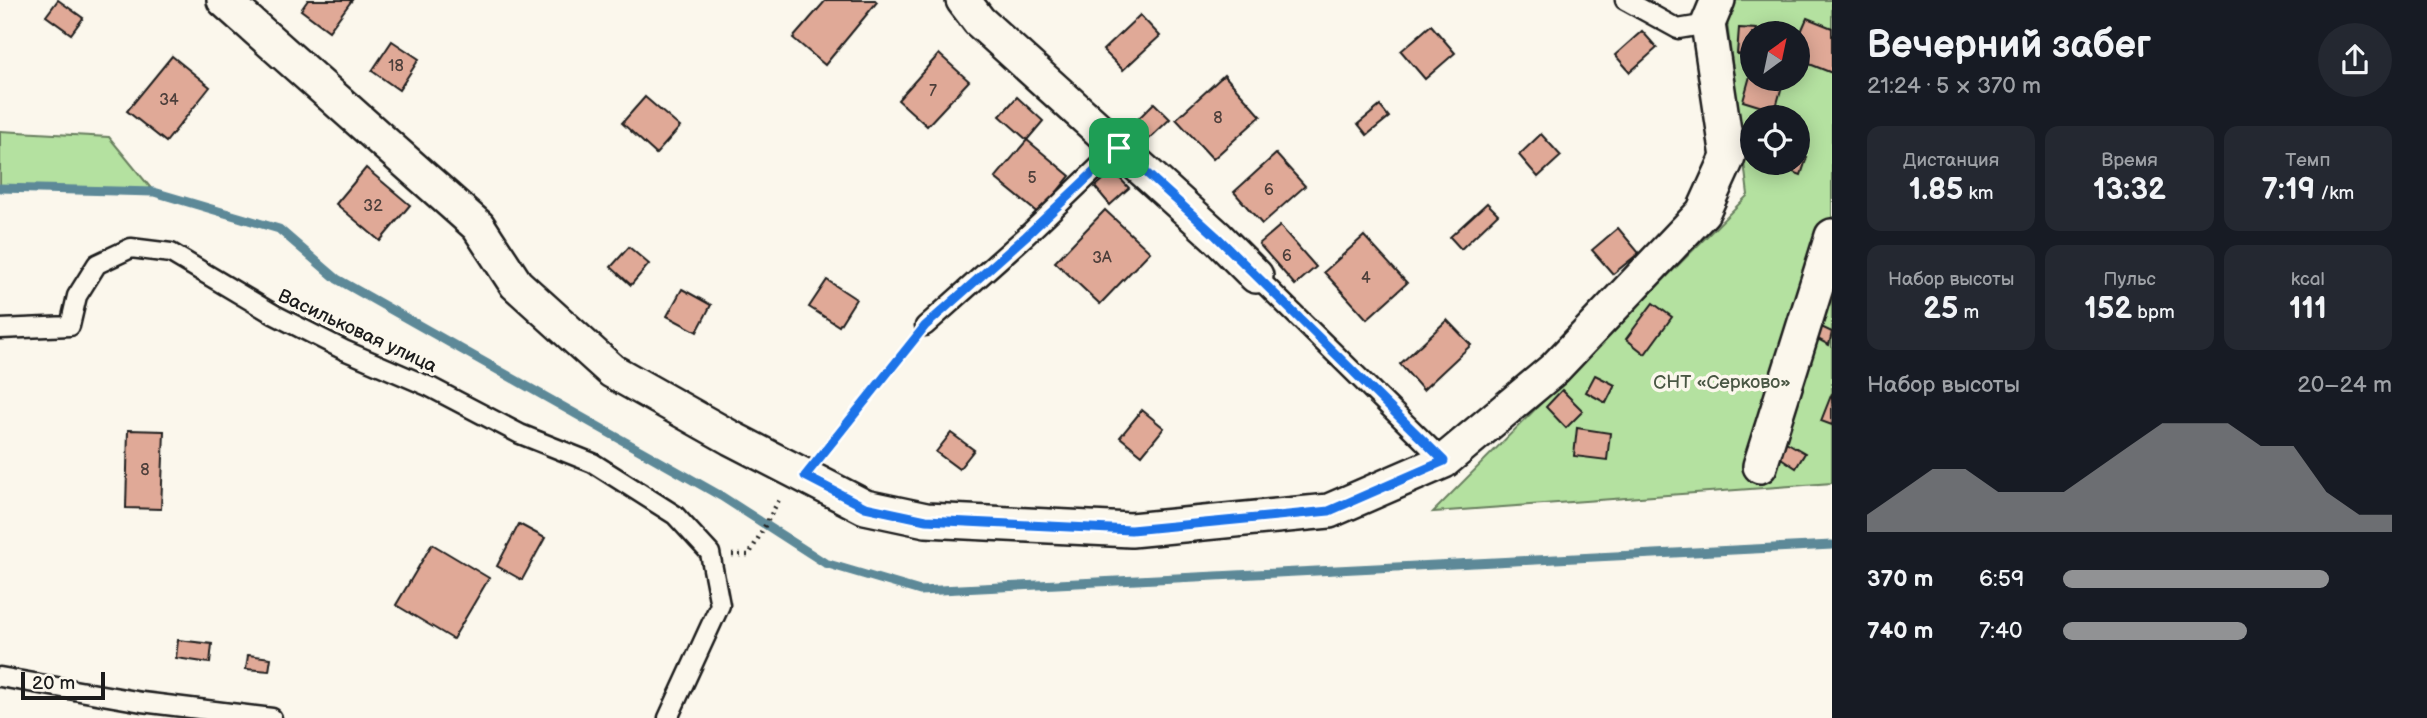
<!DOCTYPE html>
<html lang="ru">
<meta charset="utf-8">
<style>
:root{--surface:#171b24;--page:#242831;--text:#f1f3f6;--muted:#9ea1a6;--accent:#919294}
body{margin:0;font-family:"Balsamiq Sans",sans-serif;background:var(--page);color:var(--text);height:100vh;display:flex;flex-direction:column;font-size:26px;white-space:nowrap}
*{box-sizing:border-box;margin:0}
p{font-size:23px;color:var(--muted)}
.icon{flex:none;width:38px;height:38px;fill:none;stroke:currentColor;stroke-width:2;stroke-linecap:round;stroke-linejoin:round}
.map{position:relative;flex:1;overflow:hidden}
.sheet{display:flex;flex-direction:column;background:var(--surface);width:595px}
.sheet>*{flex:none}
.needle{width:46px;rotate:33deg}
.tools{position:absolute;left:1740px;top:21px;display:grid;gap:14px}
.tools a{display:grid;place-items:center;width:70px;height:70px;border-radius:50%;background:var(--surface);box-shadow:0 4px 18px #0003;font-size:35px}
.scale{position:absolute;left:21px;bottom:18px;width:84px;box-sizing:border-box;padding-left:7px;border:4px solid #1c1c1c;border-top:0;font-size:19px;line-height:24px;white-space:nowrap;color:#1c1c1c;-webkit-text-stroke:5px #fbf7ec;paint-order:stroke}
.pin{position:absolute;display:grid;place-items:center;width:60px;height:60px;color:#fff;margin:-30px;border-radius:14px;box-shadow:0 4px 10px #0006}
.round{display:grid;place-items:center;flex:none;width:74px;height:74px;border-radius:37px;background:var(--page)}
.overview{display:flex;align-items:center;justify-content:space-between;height:119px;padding:0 35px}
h1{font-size:38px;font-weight:600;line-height:52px}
.stats{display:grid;grid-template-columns:repeat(3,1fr);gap:10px;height:119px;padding:7px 35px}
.stats div{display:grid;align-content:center;border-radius:14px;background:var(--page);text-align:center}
.stats b{font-size:30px;font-weight:600}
.stats small{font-size:19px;font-weight:400}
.stats p{font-size:19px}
.chart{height:196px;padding:14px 35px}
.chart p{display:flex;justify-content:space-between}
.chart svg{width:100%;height:126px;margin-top:7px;fill:var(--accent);opacity:.7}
ul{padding:0 35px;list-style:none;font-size:23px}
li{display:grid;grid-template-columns:112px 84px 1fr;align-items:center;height:52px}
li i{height:18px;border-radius:9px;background:var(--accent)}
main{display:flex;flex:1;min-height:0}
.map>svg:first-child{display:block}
.green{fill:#b4e1a0;stroke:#687e5e;stroke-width:2;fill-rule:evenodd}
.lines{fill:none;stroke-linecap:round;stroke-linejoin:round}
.stream{stroke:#5d8998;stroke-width:9}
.building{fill:#e0a997;stroke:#1c1c1c;stroke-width:2}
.service-casing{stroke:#1c1c1c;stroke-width:23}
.minor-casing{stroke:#1c1c1c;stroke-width:38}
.path{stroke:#1c1c1c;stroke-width:4.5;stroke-dasharray:2 5;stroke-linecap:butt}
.service{stroke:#fbf7ec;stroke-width:18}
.minor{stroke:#fbf7ec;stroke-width:33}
.route-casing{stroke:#fff;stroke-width:14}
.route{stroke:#1a73e8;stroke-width:9}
.labels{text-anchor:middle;stroke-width:7;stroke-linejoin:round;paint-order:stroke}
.number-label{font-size:16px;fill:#4d3f3b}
.street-label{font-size:19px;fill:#1c1c1c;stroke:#fbf7ec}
.park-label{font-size:19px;fill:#4a5744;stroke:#fbf7ec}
</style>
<main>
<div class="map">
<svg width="1832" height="718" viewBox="0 0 1832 718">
<rect width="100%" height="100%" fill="#fbf7ec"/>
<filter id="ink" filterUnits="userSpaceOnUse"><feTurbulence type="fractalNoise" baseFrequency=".0143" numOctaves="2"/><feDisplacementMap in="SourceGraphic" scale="14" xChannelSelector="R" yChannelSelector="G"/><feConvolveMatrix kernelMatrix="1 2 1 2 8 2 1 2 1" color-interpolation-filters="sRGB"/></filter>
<g filter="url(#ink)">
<g class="green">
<path d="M1732,0H1832V483L1433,512L1748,195L1726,14ZM1752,33H1797V79H1752ZM1752,117H1797V163H1752Z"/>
<polygon points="0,131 109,137 154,192 0,188"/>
</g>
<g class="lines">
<polyline class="stream" points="0,188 154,192 279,229 337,279 721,496 825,563 920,591 1832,545"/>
</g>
<g class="building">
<polygon points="58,0 83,18 71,34 46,16"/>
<polygon points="308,0 352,0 329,31 301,10"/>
<polygon points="826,0 875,0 877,2 825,65 793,38"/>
<polygon points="1140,15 1160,36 1123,70 1103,50"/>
<polygon points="1807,18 1832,28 1832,73 1797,59 1797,41"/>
<polygon points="1431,25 1455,53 1425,79 1401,51"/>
<polygon points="1739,28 1757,29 1756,33 1752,33 1752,56 1737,54"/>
<polygon points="1642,31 1657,48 1630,72 1615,55"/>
<polygon points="392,41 419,59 399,90 372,71"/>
<polygon points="939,54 969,81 927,126 898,100"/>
<polygon points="172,56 210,87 166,142 127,111"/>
<polygon points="1224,75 1261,116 1213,159 1176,119"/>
<polygon points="1750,76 1782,86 1775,111 1743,101"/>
<polygon points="645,97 680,127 656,154 622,123"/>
<polygon points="1017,97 1043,121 1027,140 1000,116"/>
<polygon points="1154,103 1170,119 1149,139 1134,123"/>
<polygon points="1380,106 1389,117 1367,135 1358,124"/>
<polygon points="1541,134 1561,156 1538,177 1519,155"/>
<polygon points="1027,140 1070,176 1039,214 995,178"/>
<polygon points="1276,154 1305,186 1262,224 1234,192"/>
<polygon points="1797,154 1807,157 1801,175 1768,163 1797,163"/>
<polygon points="366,168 410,205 380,241 336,204"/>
<polygon points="1113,171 1129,188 1110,205 1095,187"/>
<polygon points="1487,203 1498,214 1461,249 1450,237"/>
<polygon points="1105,210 1150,252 1100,304 1055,262"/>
<polygon points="1280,226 1316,267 1295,285 1259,244"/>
<polygon points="1618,228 1639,253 1613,274 1592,250"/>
<polygon points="1364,236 1407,283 1367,319 1324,272"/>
<polygon points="629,247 649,264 631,285 611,267"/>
<polygon points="827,280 856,299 839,326 809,307"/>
<polygon points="682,289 711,305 697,332 667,316"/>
<polygon points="1653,303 1672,317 1645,354 1626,339"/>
<polygon points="1447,320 1471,345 1423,390 1400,364"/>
<polygon points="1817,325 1832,332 1829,345 1812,336"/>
<polygon points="1595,375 1615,385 1606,403 1586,392"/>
<polygon points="1562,390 1583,411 1566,428 1546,407"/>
<polygon points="1832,393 1832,425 1821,421"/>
<polygon points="1142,410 1164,428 1142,455 1120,437"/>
<polygon points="1577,428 1610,433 1607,460 1574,456"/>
<polygon points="128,430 164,431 161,509 126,508"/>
<polygon points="951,433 974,450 959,469 936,452"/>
<polygon points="1786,442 1805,453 1796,468 1778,456"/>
<polygon points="519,524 545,538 522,580 497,566"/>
<polygon points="432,544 489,578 453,639 396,605"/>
<polygon points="178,640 212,644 210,663 176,658"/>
<polygon points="248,655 271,658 269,671 246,669"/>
</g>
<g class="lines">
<g class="service-casing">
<g id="service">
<polyline points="1625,0 1678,29 1708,24"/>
<polyline points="1256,276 1444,461"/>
<polyline points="925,326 1026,236 1119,147"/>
<polyline points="0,329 70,326 77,296 97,264 131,248 171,253 275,315 344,350 430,387 520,434 593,463 675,515 710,553 720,605 668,718"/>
<polyline points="0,677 142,702 272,718"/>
</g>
</g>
<g class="minor-casing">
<g id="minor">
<polyline points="224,0 478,226 516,284 612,371 731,438 865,507 926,520 1131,530 1329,511 1444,461 1554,369 1703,212 1728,157 1708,24 1718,0"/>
<polyline points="963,0 979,21 1216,236 1256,276"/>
<polyline points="1760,466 1832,236"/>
</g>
</g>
<g class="path">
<polyline points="824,452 912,341"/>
<polyline points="732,555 749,555 780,498"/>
</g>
<use href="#service" class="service"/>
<use href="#minor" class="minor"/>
</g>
</g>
<g class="lines" filter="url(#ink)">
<g class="route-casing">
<polygon id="route" points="1119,148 1216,236 1444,461 1329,511 1131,530 926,520 865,507 805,476 925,326 1026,236"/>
</g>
<use href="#route" class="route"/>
</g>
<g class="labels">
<g class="number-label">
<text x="396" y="71">18</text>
<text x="933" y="96">7</text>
<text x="169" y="105">34</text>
<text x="1218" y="123">8</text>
<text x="1032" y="183">5</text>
<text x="1269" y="195">6</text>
<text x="373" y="211">32</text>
<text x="1287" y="261">6</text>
<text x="1102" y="263">3А</text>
<text x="1366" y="283">4</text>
<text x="145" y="475">8</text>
</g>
<g class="street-label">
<text transform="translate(358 330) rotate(25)" y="7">Васильковая улица</text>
</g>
<g class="park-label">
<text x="1722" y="388">СНТ «Серково»</text>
</g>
</g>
</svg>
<div class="tools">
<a><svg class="needle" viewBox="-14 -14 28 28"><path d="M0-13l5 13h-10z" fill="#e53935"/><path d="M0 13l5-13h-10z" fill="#9ea1a6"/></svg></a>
<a><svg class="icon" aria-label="locate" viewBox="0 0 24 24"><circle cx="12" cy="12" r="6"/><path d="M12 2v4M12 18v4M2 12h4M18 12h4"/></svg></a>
</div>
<div class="scale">20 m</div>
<div class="pin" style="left:1119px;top:148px;background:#1e9e55"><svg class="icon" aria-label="arrive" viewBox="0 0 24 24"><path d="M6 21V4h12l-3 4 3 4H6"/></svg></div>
</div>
<section class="sheet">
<div class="overview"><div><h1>Вечерний забег</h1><p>21:24 · 5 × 370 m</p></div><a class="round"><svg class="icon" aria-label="share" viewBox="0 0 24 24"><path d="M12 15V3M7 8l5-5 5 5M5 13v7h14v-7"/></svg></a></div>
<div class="stats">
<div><p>Дистанция</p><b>1.85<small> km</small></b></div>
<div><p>Время</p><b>13:32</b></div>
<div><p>Темп</p><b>7:19<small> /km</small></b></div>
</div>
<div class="stats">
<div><p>Набор высоты</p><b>25<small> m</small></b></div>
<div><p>Пульс</p><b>152<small> bpm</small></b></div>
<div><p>kcal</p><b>111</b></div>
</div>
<div class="chart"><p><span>Набор высоты</span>20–24 m</p>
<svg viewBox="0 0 160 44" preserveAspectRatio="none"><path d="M0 44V38L10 30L20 22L30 22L40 30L50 30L60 30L70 22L80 14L90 6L100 6L110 6L120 14L130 14L140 30L150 38L160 38V44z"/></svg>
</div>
<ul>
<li><b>370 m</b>6:59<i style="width:81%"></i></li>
<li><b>740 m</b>7:40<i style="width:56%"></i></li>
</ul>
</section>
</main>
